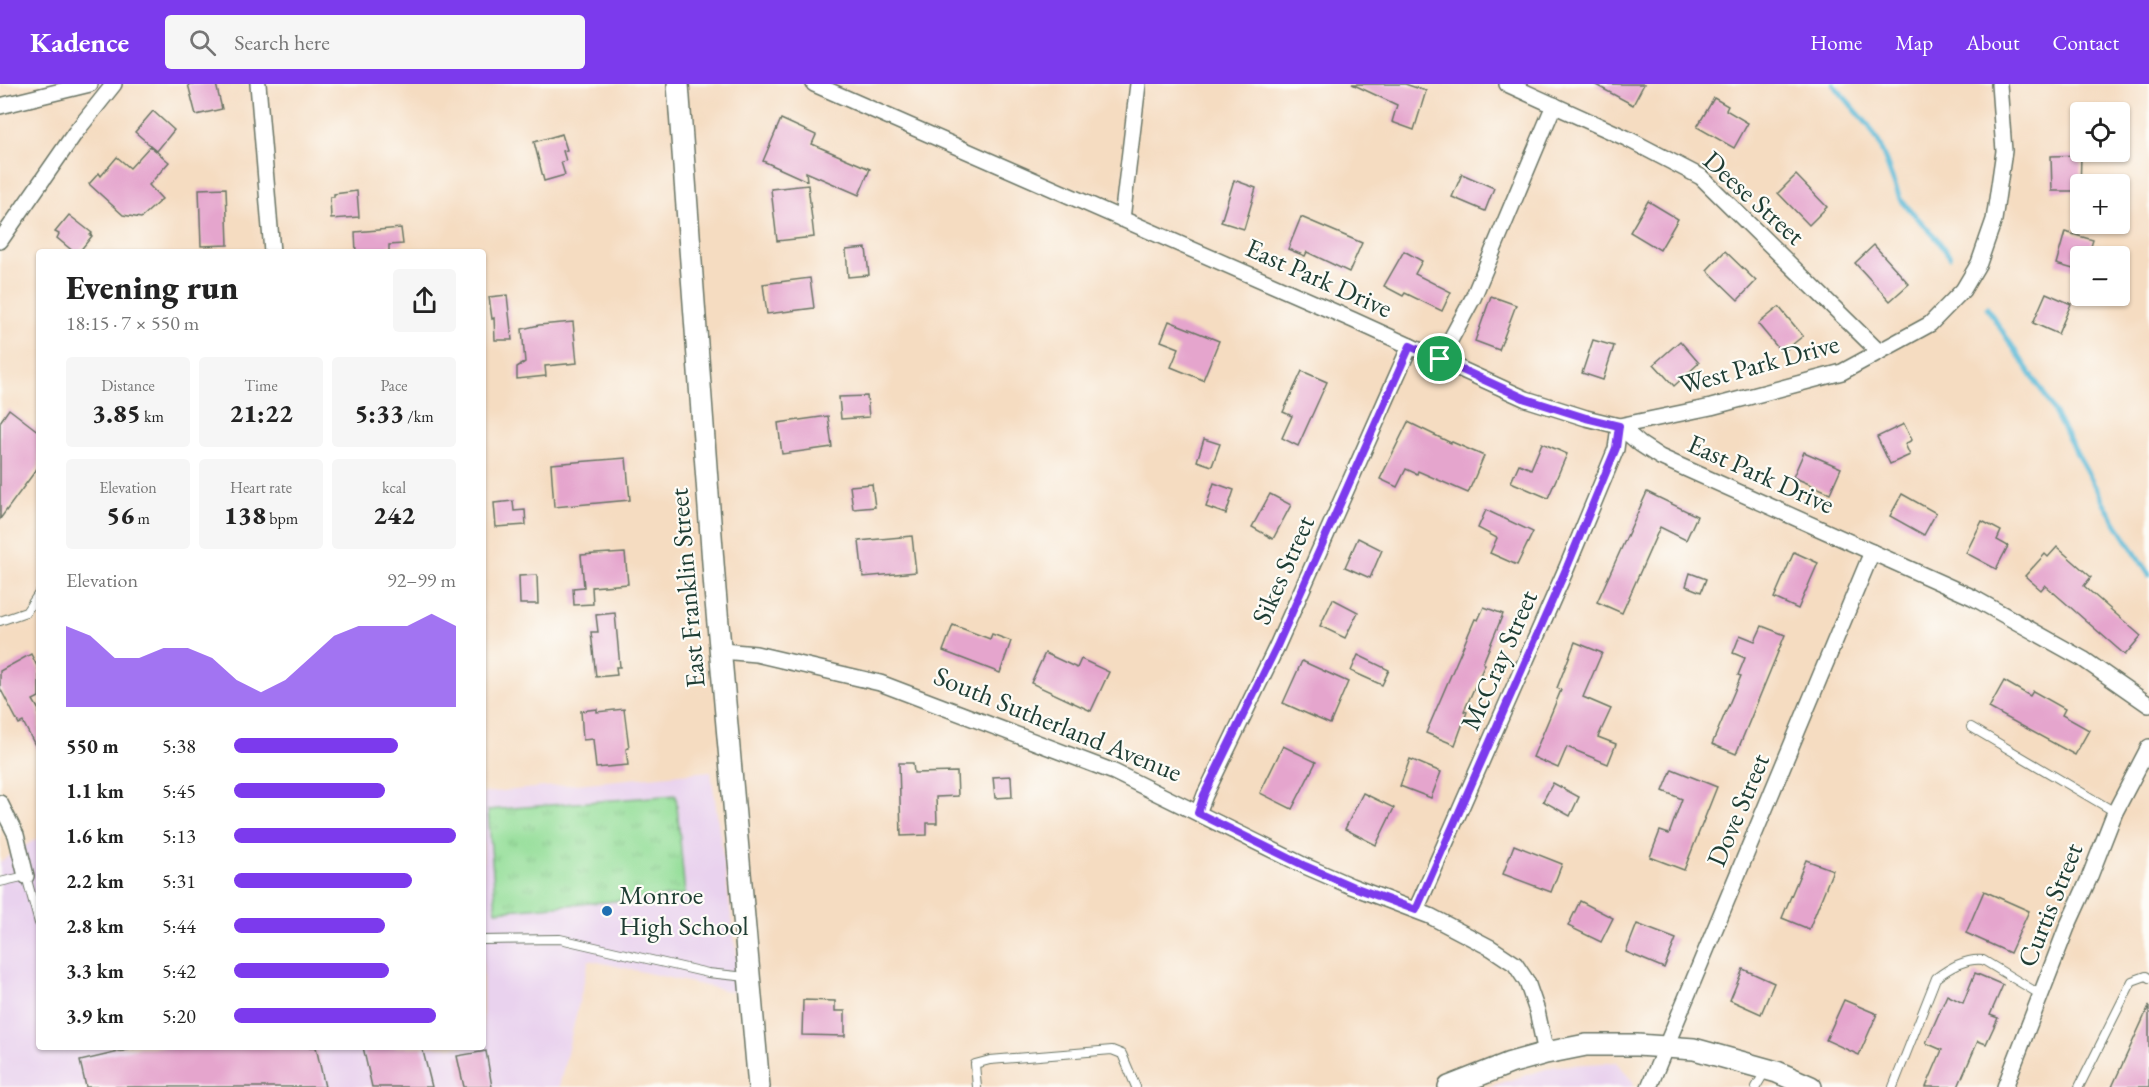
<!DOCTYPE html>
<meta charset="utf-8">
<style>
:root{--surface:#fff;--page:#f6f6f6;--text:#222;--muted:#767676;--accent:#7c3aed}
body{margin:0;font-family:"EB Garamond",serif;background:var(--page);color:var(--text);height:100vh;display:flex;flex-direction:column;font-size:22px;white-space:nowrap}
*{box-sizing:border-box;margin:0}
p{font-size:20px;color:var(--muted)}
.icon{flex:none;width:33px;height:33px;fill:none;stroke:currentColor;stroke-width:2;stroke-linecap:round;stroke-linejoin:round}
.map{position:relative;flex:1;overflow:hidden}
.sheet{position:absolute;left:36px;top:165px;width:450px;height:801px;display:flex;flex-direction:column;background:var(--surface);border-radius:6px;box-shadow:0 2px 4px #0004}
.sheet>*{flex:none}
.fabs{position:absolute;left:2070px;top:18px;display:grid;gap:12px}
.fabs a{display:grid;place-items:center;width:60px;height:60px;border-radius:6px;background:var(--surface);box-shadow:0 2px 4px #0004;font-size:30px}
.pin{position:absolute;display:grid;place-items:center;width:51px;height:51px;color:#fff;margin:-26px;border:3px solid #fff;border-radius:50%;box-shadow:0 2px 6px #0007}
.round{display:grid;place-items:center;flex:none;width:63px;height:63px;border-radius:6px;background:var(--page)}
.headline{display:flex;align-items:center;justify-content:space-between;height:102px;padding:0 30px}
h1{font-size:33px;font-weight:800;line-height:45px}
.stats{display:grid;grid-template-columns:repeat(3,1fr);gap:9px;height:102px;padding:6px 30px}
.stats div{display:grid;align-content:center;border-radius:6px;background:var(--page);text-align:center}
.stats b{font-size:26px;font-weight:800}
.stats small{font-size:16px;font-weight:400}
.stats p{font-size:16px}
.chart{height:168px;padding:12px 30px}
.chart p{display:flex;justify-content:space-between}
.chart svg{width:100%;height:108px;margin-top:6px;fill:var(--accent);opacity:.7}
ul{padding:0 30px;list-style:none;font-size:20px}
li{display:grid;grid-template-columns:96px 72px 1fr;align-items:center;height:45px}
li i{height:15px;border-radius:8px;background:var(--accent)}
header{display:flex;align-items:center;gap:36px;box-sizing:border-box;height:84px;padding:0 30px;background:var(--accent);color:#fff}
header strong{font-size:28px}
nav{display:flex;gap:33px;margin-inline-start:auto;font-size:21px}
.search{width:420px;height:54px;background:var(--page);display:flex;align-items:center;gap:15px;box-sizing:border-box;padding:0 21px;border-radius:6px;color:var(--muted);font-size:22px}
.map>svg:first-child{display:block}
.built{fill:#e9d2ee}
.park{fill:url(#park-tufts);stroke:#5a8e66;stroke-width:1.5}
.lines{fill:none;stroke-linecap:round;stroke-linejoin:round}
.stream{stroke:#57b8d6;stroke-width:5}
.building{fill:#e5a5cd}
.lane-casing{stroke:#6a7565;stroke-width:10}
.street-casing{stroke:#6a7565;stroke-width:18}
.secondary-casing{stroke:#6a7565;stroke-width:24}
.lane{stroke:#fff;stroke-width:8}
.street{stroke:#fff;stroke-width:15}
.secondary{stroke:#fff;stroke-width:21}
.route-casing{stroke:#fff;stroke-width:12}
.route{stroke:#7c3aed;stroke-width:8}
.poi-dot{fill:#1f6fb2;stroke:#fdfcf7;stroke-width:2}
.labels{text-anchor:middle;stroke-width:4.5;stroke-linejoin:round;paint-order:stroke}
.street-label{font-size:27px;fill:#1f3d34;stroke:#fdfcf7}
.poi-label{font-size:27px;fill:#1f3d34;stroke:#fdfcf7;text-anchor:start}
</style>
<header>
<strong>Kadence</strong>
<div class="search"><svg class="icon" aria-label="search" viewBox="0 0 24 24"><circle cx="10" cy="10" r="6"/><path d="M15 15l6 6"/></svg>Search here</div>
<nav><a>Home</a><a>Map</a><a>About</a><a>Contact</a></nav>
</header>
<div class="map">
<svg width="2149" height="1003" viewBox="0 0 2149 1003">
<defs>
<pattern id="park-tufts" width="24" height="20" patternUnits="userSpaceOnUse" patternTransform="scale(1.5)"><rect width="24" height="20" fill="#94de99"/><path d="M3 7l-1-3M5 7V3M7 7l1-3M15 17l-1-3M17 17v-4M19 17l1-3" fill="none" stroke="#7fbf84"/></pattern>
</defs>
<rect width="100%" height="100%" fill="#fdfcf7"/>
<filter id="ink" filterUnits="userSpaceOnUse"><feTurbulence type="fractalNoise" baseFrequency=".0167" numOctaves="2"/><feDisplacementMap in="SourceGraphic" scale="12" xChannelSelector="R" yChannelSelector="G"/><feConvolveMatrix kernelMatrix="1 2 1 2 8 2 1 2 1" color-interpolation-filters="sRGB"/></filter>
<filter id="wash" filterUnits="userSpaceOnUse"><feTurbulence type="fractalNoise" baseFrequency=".008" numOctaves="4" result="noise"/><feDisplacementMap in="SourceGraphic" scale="24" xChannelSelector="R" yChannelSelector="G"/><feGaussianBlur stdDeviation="1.35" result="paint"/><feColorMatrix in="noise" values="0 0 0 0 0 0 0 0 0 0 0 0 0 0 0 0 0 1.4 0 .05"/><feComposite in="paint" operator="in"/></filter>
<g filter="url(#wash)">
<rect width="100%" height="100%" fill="#f5dcc1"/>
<g class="built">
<polygon points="711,687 742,910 589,876 559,1003 0,1003 0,778 36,755 39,754 39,963 483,963 483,709"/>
<polygon points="1617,978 1634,999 1632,1003 1488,1003 1555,982"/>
</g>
<polygon class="park" points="676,711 685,811 496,827 488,726"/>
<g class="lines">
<g class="stream">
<polyline points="1833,0 1869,42 1879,59 1900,115 1937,155 1950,173"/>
<polyline points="1987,224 2044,310 2109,428 2149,491"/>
</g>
</g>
<g id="blocks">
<g class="building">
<polygon points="188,0 216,0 222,25 196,31"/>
<polygon points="1352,0 1405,0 1426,7 1414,46 1392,38 1397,21"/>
<polygon points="1594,0 1644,0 1633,21"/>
<polygon points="1714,14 1728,22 1726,26 1748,39 1734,64 1697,43"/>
<polygon points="153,27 174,46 157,67 135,48"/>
<polygon points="781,35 816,51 812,60 870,85 859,111 806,88 807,97 763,77"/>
<polygon points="562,50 567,66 563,67 566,77 561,78 565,91 544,97 534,58"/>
<polygon points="150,62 169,78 149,101 162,115 141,134 123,131 89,100 99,89 101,92 117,73 130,84"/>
<polygon points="2081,71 2080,107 2052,107 2051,72"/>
<polygon points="1462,90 1494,104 1485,127 1452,113"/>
<polygon points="1796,91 1827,123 1809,141 1778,109"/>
<polygon points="1234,96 1256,104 1244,145 1221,138"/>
<polygon points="808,101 814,153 777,157 771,105"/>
<polygon points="226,104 228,161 201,162 199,105"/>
<polygon points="357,107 359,133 331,135 330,113 334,113 334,110"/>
<polygon points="1648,117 1678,135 1660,166 1630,148"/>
<polygon points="69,131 92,149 90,151 92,152 79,168 74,168 57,154 59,150 55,148"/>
<polygon points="1301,133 1362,159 1349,188 1307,168 1305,172 1288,165"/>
<polygon points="401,144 403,160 389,161 389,168 356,168 355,148"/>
<polygon points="2065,148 2093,156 2088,172 2080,172 2080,187 2056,180"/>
<polygon points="1874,161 1909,200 1890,217 1855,179"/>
<polygon points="866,164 869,191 848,193 846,166"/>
<polygon points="1404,167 1422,177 1415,190 1451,208 1442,227 1405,209 1403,212 1384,202"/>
<polygon points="1725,167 1756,197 1738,216 1707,186"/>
<polygon points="810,194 814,224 767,230 763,200"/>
<polygon points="2046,209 2071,220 2058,250 2033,239"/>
<polygon points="507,211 512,256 495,256 494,234 492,235 489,213"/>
<polygon points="1491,212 1516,221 1499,266 1475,257"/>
<polygon points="1779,223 1803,252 1782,269 1758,240"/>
<polygon points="1169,237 1219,257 1203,296 1171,283 1179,264 1161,257"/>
<polygon points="573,238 577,279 545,282 546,292 517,295 517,283 525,278 522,245 539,241"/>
<polygon points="1593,256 1614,262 1603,296 1582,289"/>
<polygon points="1680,257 1699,279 1674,302 1654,280"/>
<polygon points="1302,287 1327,298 1298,362 1282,354 1292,332 1283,328"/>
<polygon points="867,312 869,333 841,335 839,313"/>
<polygon points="9,325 39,348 39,382 0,435 0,338"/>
<polygon points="828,332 832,363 782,370 778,339"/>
<polygon points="1408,338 1451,359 1452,358 1484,372 1468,409 1418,387 1417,390 1406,385 1397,403 1380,395"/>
<polygon points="1904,340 1912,356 1905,360 1910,371 1890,380 1877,353"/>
<polygon points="1204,355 1220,360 1212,382 1197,377"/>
<polygon points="1542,359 1567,370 1548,414 1511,398 1519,380 1531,385"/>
<polygon points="1804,368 1841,384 1830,409 1793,393"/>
<polygon points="626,374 630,416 554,423 551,380"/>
<polygon points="1214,399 1234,406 1226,430 1206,423"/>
<polygon points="872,400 875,423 853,425 850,402"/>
<polygon points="1647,408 1697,432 1686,456 1660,443 1622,529 1597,518"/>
<polygon points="1270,410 1291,421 1273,455 1252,443"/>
<polygon points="1902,410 1936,429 1924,451 1890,432"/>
<polygon points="513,417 514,427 525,426 526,441 496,443 494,419"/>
<polygon points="1486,426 1533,448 1517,481 1490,469 1497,454 1478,444"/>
<polygon points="1982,437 2001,447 1997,456 2008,462 1996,485 1966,469"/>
<polygon points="912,452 916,488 863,493 859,457"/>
<polygon points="1358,454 1382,466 1370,494 1345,483"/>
<polygon points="2057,463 2091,493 2084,502 2141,552 2125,571 2045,501 2041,506 2025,492 2045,470 2048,473"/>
<polygon points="1794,468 1818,479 1798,525 1774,514"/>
<polygon points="610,469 610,470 625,469 628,500 592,503 593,520 574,521 573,504 584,503 581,471"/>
<polygon points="1690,489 1706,495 1701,508 1686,502"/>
<polygon points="537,491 538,520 520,520 519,492"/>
<polygon points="1333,515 1358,528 1345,554 1320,542"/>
<polygon points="1484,523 1503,530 1483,579 1485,580 1464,627 1467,628 1455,661 1426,649 1475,535 1478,536"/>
<polygon points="615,529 620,583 616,583 617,591 596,593 591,548 598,548 596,531"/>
<polygon points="953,541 990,555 992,550 1011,557 1000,589 943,567"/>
<polygon points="1762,542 1785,551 1736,670 1712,660 1741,592 1738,591 1745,574 1733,569 1740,551 1755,557"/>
<polygon points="1575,558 1602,569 1583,613 1611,625 1598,653 1616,660 1608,680 1567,663 1558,684 1533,673 1561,606 1557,604"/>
<polygon points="1045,569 1077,584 1081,575 1109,588 1091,627 1031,599"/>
<polygon points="31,570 39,586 39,613 33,616 39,626 39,669 23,638 19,640 0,604 0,587"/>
<polygon points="1358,571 1389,586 1382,601 1351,587"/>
<polygon points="1302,577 1348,598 1330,640 1283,619"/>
<polygon points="2004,597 2030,612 2033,607 2065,625 2062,631 2089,646 2075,671 1989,624"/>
<polygon points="597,625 597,628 624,625 629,664 626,665 628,681 596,684 593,655 583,656 581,627"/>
<polygon points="1283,662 1316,678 1292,725 1260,709"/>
<polygon points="1410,675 1441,688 1431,714 1400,702"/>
<polygon points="899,679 913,679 914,689 957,688 958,712 936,713 937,739 927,739 927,751 901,752"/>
<polygon points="1672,685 1717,703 1684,786 1650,773 1660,747 1669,750 1682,715 1663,707"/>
<polygon points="1011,692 1012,713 995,714 993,693"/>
<polygon points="1553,699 1579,713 1570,732 1543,717"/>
<polygon points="1363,709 1394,724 1376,761 1345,745"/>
<polygon points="1514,761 1562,780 1551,808 1503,790"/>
<polygon points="1806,776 1833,786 1809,845 1782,834"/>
<polygon points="1984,807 2029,827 2010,869 1966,849"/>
<polygon points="1580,817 1613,834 1601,858 1568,842"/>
<polygon points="1637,840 1676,855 1664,884 1626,868"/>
<polygon points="1743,885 1774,899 1761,930 1730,916"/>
<polygon points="1975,889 2003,901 1990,931 1998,934 1986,960 1978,957 1958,1003 1926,1003 1942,966 1926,959 1947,911 1963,919"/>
<polygon points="803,916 835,917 835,927 845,927 845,952 802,951"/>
<polygon points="1844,916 1877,930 1859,971 1826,956"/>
<polygon points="2149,922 2149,1003 2112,1003"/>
<polygon points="140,963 316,963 325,1003 86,1003 80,977"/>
<polygon points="363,963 422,963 432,1003 372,1003"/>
<polygon points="486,967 492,1003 464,1003 457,972"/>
</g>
</g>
</g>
<g filter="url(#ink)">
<use href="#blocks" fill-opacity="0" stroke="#6a7565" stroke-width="1.5"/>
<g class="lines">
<g class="lane-casing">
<g id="lane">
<polyline points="0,537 26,528 39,509"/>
<polyline points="1971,643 2115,728"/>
<polyline points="0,798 26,792 39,839"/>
<polyline points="483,856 560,855 708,889 747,893"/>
<polyline points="977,1003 975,980 990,976 1112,966 1122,970 1136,1003"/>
<polyline points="1756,1003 1766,986"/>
<path d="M1893,1003L1936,894C1949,884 1966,874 1983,876L2041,911"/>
<polyline points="2079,1003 2132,897 2146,892 2149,894"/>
</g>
</g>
<g class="street-casing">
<g id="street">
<polyline points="258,0 272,168"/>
<polyline points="814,0 1353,236 1526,315 1586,334 1619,342 1640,360 1660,373 1972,513 2083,575 2149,621"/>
<polyline points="1507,0 1626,54 1701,93 1879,268"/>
<polyline points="0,22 90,0"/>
<polyline points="1122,135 1138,0"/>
<polyline points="0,157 75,49 114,0"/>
<polyline points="1440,275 1473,214 1554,21"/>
<polyline points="722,567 756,570 880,599 1114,688 1305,782 1351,802 1430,832 1491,864 1515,880 1527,898 1537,927 1546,969"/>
<polyline points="0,719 16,751 26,792"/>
<polyline points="1198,729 1205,711 1277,562 1410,262"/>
<polyline points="1416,826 1567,483 1616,365 1619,342 1711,323 1842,288 1930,240 1963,206 1979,179 1994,136 2004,67 1999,0"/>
<polyline points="1649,1003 1872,468"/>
<polyline points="2005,1003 2067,843 2088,797 2115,728 2149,663"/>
</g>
</g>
<g class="secondary-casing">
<g id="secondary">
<polyline points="678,0 715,506 759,1003"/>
<polyline points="1449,1003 1510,979 1546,969 1586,961 1637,961 1694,965 1777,988 1811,1003"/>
</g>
</g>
<use href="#lane" class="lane"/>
<use href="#street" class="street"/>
<use href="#secondary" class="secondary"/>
</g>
</g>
<g class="lines" filter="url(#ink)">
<g class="route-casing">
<polygon id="route" points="1410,262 1526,315 1586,334 1619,342 1616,364 1567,483 1416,826 1351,802 1305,782 1198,729 1204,711 1277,562"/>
</g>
<use href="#route" class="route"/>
</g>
<circle class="poi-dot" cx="607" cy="827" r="6"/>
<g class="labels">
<g class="street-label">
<text transform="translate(1754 114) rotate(42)" y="9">Deese Street</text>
<text transform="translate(1319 194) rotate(24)" y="9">East Park Drive</text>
<text transform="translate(1759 280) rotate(-15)" y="9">West Park Drive</text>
<text transform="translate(1761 390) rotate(24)" y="9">East Park Drive</text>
<text transform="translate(1283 486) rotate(-66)" y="9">Sikes Street</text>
<text transform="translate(687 504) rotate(-95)" y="9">East Franklin Street</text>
<text transform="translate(1499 576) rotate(-66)" y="9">McCray Street</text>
<text transform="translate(1058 640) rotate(22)" y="9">South Sutherland Avenue</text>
<text transform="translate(1738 726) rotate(-67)" y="9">Dove Street</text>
<text transform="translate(2050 821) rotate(-68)" y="9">Curtis Street</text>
</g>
<g class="poi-label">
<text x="619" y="820">Monroe<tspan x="619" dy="31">High School</tspan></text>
</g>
</g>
</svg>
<div class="fabs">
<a><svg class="icon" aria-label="locate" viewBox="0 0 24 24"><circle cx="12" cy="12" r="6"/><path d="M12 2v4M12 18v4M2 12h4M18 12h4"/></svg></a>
<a>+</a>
<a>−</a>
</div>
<div class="pin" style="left:1440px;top:275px;background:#1e9e55"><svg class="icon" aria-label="arrive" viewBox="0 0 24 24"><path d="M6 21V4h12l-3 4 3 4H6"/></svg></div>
<section class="sheet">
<div class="headline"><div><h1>Evening run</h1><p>18:15 · 7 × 550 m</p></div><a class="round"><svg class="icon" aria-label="share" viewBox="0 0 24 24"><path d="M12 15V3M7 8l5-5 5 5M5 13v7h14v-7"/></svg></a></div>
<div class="stats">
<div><p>Distance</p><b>3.85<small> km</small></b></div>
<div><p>Time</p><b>21:22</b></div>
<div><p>Pace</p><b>5:33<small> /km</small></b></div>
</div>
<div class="stats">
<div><p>Elevation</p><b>56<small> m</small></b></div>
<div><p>Heart rate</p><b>138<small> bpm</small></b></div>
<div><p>kcal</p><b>242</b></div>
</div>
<div class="chart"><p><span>Elevation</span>92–99 m</p>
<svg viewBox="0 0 160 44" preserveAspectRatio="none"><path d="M0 44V11L10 15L20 24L30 24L40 20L50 20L60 24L70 33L80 38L90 33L100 24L110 15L120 11L130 11L140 11L150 6L160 11V44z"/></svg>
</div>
<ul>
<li><b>550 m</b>5:38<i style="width:74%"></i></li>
<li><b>1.1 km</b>5:45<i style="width:68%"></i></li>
<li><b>1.6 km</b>5:13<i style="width:100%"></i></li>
<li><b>2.2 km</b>5:31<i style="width:80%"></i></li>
<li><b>2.8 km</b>5:44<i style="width:68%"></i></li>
<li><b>3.3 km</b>5:42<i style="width:70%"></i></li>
<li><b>3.9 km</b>5:20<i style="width:91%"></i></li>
</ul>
</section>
</div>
